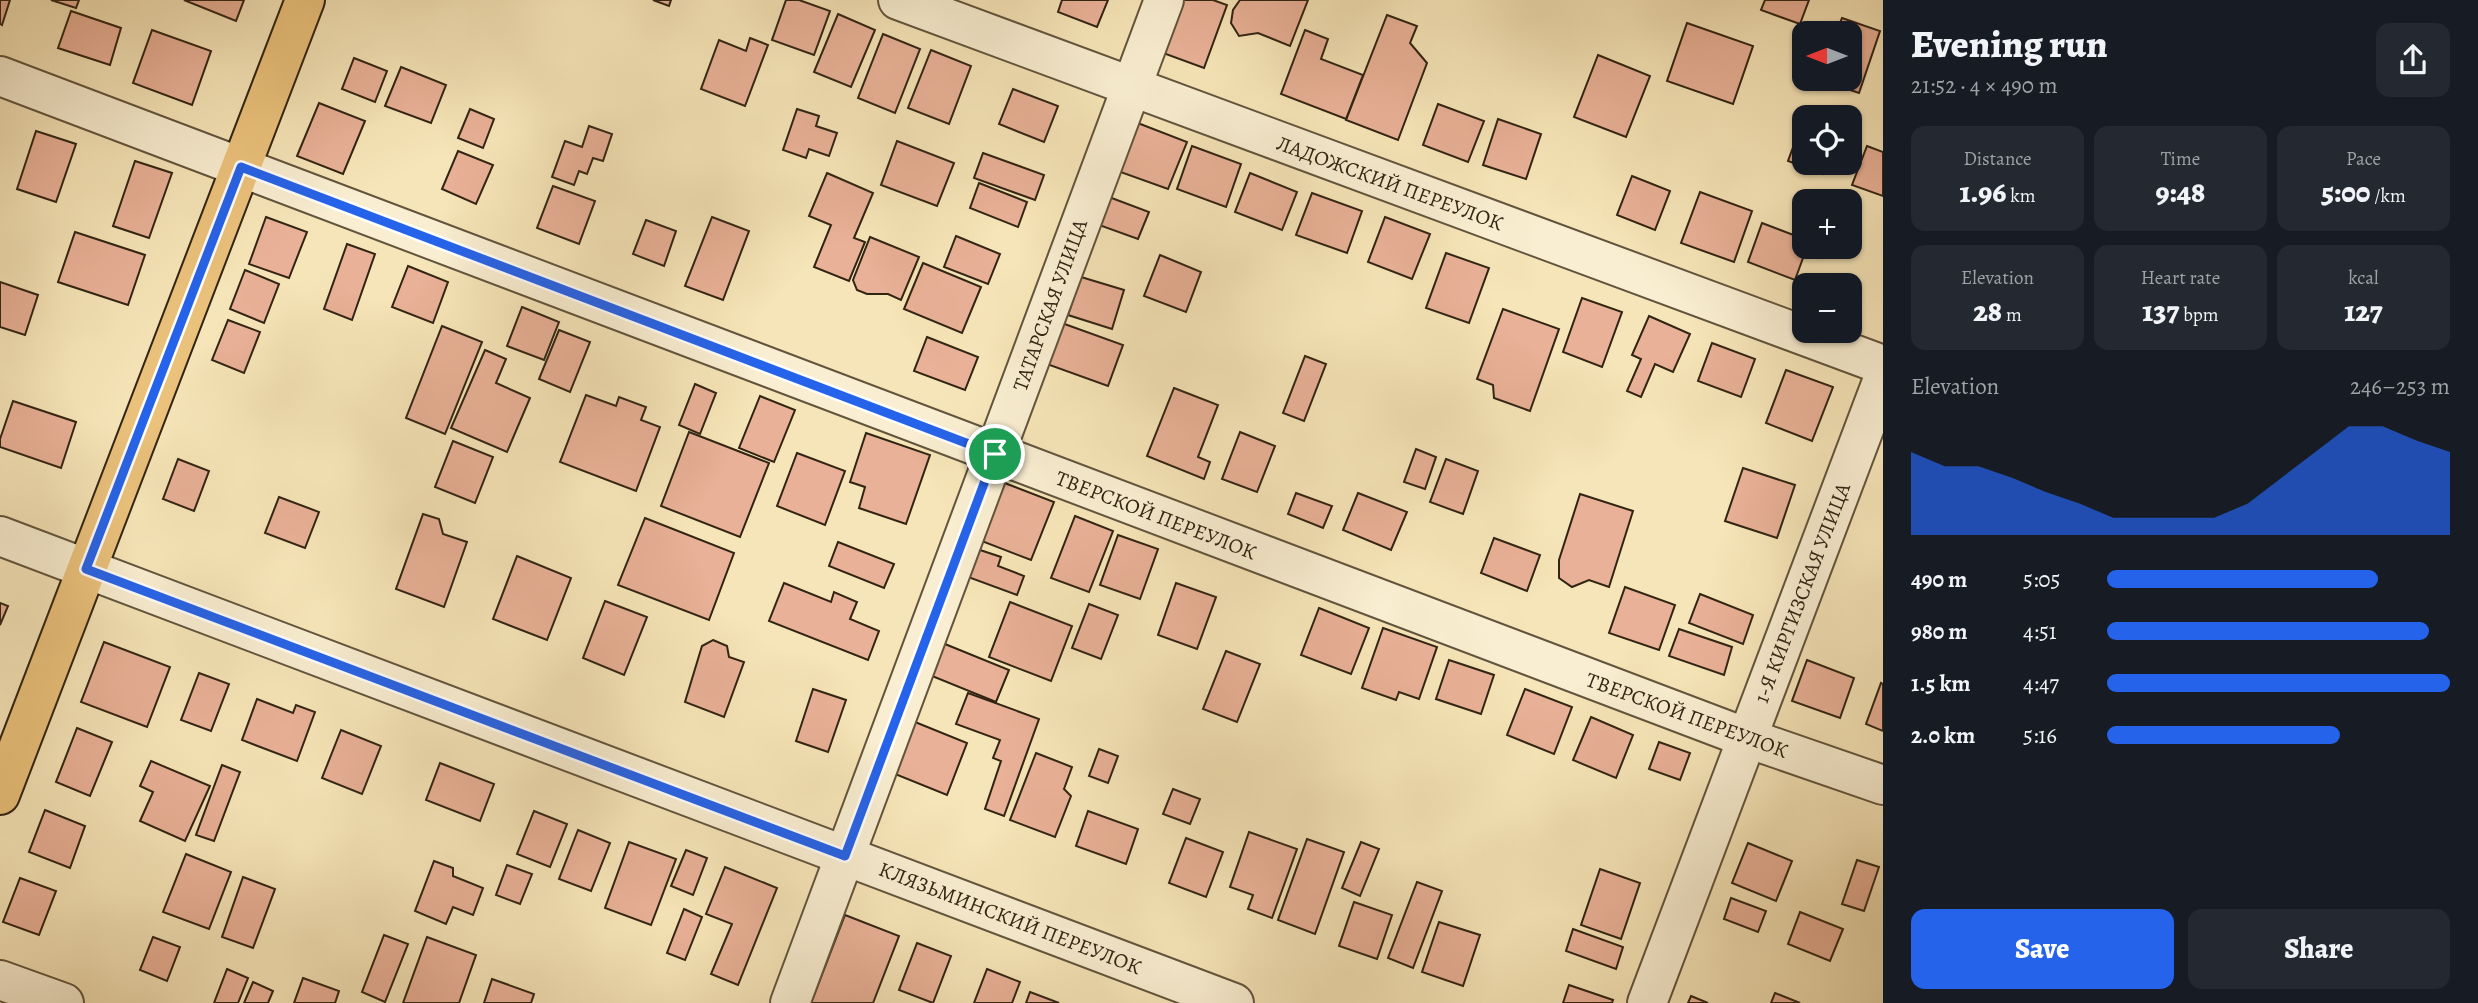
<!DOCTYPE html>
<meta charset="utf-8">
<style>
:root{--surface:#171b24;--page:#242831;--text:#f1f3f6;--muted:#9ea1a6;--accent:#2563eb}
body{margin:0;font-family:Alegreya,serif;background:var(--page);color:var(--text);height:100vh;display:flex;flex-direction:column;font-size:26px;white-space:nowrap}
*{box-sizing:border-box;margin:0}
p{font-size:23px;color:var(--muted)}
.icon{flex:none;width:38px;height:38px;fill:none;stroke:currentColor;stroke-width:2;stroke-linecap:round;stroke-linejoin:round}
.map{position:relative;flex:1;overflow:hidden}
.side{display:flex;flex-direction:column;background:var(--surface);width:595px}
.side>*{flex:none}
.needle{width:46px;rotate:270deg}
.buttons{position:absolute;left:1792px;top:21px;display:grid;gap:14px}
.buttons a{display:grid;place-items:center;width:70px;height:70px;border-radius:14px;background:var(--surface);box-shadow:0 2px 5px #0004;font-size:35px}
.pin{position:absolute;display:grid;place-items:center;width:60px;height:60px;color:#fff;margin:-30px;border:4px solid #fff;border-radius:50%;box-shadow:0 2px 7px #0007}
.round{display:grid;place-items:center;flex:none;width:74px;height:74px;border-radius:14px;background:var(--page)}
.head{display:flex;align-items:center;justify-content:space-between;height:119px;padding:0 28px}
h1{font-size:38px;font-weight:800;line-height:52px}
.stats{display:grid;grid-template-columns:repeat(3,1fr);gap:10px;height:119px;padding:7px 28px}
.stats div{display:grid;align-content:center;border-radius:14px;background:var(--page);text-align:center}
.stats b{font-size:30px;font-weight:800}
.stats small{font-size:19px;font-weight:400}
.stats p{font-size:19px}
.chart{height:196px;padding:14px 28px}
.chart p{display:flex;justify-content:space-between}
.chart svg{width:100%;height:126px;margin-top:7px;fill:var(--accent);opacity:.7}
.primary-button{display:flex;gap:14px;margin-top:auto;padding:14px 28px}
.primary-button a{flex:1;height:80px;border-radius:14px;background:var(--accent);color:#fff;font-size:28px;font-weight:800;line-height:80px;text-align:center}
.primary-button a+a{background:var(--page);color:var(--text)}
ul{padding:0 28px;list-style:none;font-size:23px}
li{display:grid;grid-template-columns:112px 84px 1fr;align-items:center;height:52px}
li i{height:18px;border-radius:9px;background:var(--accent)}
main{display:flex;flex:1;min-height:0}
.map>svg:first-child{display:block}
.building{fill:#e9b197;stroke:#312413;stroke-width:2}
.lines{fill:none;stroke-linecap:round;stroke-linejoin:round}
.minor-casing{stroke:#62543c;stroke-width:42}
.major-casing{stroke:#312413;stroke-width:42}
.minor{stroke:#f9eed1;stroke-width:38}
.major{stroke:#ebc27c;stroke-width:38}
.route-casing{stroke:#fff;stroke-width:14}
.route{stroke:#2563eb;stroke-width:9}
.labels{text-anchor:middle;stroke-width:7;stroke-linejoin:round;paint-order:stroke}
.street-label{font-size:21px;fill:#312413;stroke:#f9eed1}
</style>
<main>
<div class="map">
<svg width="1883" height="1003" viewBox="0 0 1883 1003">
<rect width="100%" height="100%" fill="#f6e5b8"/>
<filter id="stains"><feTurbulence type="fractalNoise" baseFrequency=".00286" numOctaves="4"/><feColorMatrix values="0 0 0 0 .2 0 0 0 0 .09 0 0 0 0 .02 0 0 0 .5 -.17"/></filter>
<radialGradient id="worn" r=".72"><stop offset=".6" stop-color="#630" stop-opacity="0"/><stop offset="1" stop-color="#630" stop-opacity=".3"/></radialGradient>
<g class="building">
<polygon points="0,0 10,0 2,25 0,24"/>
<polygon points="51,0 79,0 76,8"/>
<polygon points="184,0 244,0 236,21"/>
<polygon points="653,0 671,0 669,6"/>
<polygon points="786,0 799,0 830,11 814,55 772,40"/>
<polygon points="1062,0 1108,0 1097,27 1058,12"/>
<polygon points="1182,0 1213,0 1227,5 1204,68 1163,53"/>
<polygon points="1240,0 1308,0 1290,46 1258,33 1239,36 1231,23 1233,10"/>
<polygon points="1765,0 1809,0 1800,24 1761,10"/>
<polygon points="71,11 121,28 110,65 58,48"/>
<polygon points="838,14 875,30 851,87 814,72"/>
<polygon points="1387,15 1417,26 1410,43 1427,63 1398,140 1346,120"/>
<polygon points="1842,18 1880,31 1859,93 1821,80 1850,79 1850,33 1836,33"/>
<polygon points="1687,23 1753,46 1733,104 1667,81"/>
<polygon points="152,30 211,51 192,105 133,83"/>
<polygon points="1305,30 1328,39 1321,59 1363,75 1346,119 1281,94"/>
<polygon points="883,34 920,49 895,113 858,98"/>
<polygon points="750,38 768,45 745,106 701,89 719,40 746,51"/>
<polygon points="931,50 971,66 949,124 908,108"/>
<polygon points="1598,55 1650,76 1626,137 1574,117"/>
<polygon points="354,58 387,71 375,102 342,89"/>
<polygon points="401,67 446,85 431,123 385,106"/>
<polygon points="1013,89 1058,106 1044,142 999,124"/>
<polygon points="319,103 365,121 343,174 297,156"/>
<polygon points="1438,104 1484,121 1468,162 1423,145"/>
<polygon points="470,109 494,119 483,148 458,138"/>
<polygon points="797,109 819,116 816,126 837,133 829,156 809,149 806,158 783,150"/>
<polygon points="1498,119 1541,134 1526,179 1483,165"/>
<polygon points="1130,120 1187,142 1168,189 1112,169"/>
<polygon points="589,126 612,134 603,161 593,158 587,174 579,171 574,185 552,177 565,141 582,147"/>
<polygon points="36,131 76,144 56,202 17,189"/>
<polygon points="1798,134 1804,136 1804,163 1827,163 1823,174 1788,161"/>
<polygon points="897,141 954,163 937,206 881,185"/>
<polygon points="1192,146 1241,164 1226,207 1177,189"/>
<polygon points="1867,146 1883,152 1883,196 1852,185"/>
<polygon points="458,151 493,165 476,204 442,189"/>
<polygon points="983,153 1044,175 1035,200 974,178"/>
<polygon points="135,161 172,173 149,238 113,226"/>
<polygon points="827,173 873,193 854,238 865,242 849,281 814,267 831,225 809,216"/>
<polygon points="1250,173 1297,192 1282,230 1235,212"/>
<polygon points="1632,176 1670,191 1655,230 1617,215"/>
<polygon points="979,183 1027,202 1018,227 970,208"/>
<polygon points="553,186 595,201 579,244 537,228"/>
<polygon points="1700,192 1752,211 1734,262 1681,243"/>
<polygon points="1312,193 1362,211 1347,253 1296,235"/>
<polygon points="1109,197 1149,212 1138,239 1099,225"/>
<polygon points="266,217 307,232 289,278 249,264"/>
<polygon points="712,217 749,231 723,300 685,286"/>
<polygon points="1385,217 1430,234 1412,279 1368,262"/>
<polygon points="646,220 676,231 664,266 633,254"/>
<polygon points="1762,223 1804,239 1804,247 1807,247 1795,280 1748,262"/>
<polygon points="75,232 145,255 128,305 58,282"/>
<polygon points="956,236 1000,254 988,284 944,267"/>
<polygon points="870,237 919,257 901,300 888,294 867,294 857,290 853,280"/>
<polygon points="347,244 375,254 352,320 324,309"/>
<polygon points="1446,253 1489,268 1469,323 1426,308"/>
<polygon points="1160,255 1201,272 1186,312 1144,296"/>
<polygon points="923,263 981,287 962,333 904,309"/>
<polygon points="408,266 448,282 433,323 392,307"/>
<polygon points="245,270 279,284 264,323 230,309"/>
<polygon points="1081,277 1124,290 1112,329 1068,315"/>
<polygon points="0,282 38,295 25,335 0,327"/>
<polygon points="1582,298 1622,312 1602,367 1563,352"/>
<polygon points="522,307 559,322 544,360 507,346"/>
<polygon points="1503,309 1559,329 1530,411 1494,398 1493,385 1477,379"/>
<polygon points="1649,316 1690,334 1673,372 1655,364 1641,397 1627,391 1641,359 1632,355"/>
<polygon points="228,320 260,332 244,373 212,360"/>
<polygon points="1059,322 1123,345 1108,386 1044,363"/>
<polygon points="442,326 482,342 445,434 406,418"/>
<polygon points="559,330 590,342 570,392 539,379"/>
<polygon points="927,337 978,357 965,390 914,371"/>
<polygon points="1712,343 1755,359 1741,397 1698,381"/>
<polygon points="485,350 506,359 496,383 530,398 507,452 451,428"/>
<polygon points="1305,356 1326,364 1304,421 1283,413"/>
<polygon points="1786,370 1833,387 1812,441 1766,423"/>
<polygon points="695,384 716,393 700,434 679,425"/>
<polygon points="1174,388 1218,405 1198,457 1210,462 1204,479 1147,456"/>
<polygon points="586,395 616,406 619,397 646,407 641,420 660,427 636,491 560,462"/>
<polygon points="760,396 795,410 774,462 739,448"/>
<polygon points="13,401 76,422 61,468 0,447 0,439"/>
<polygon points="689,432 769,463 740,537 661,506"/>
<polygon points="1240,432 1275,446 1257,492 1222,479"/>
<polygon points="866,433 930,455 906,524 859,508 865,487 850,482"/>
<polygon points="453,441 493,457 475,503 435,487"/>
<polygon points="1416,449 1436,457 1425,489 1404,482"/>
<polygon points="797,453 845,471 825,525 777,506"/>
<polygon points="178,459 209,471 194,511 163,499"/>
<polygon points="1446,459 1478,471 1463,514 1430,502"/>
<polygon points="1743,468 1795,485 1777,538 1725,521"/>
<polygon points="1002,482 1054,502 1031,560 979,540"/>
<polygon points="1296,493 1332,506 1323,528 1288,514"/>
<polygon points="1358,493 1407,512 1391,550 1343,530"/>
<polygon points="1580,494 1633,511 1609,587 1589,580 1572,587 1559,578 1559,560"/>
<polygon points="279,497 319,512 305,548 265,533"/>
<polygon points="423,514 439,519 443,534 467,542 444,607 396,589"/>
<polygon points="1075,516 1113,531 1089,592 1051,578"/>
<polygon points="645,518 734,553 709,620 618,585"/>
<polygon points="1118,535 1158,549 1140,599 1100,585"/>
<polygon points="1494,538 1540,555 1527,591 1481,573"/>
<polygon points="838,542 894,564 884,588 829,566"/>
<polygon points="977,549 1001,557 998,566 1024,576 1017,595 968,577"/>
<polygon points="517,556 571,578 547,640 493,619"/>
<polygon points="784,583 831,602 834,592 857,602 850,619 879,631 868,660 769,621"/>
<polygon points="1176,583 1216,597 1197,649 1158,635"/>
<polygon points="1625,587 1675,605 1659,650 1609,633"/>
<polygon points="1700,594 1753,615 1743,644 1689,623"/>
<polygon points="605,601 647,617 624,675 583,658"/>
<polygon points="1010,602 1072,626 1051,681 989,657"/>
<polygon points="0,603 8,606 0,625"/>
<polygon points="1089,604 1118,615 1101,659 1072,648"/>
<polygon points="1319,608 1369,628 1351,674 1301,655"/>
<polygon points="1383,628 1437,647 1419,699 1399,692 1396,700 1362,688"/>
<polygon points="1679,629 1732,647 1724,675 1669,656"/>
<polygon points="713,640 727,646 729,657 744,662 724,717 685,702 702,646"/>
<polygon points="104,642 170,667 147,727 81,702"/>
<polygon points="940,642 1009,670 996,702 927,674"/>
<polygon points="1226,651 1260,664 1237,722 1203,709"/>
<polygon points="1449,660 1494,675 1481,714 1436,699"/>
<polygon points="1807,660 1854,678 1840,718 1792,701"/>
<polygon points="199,673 229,684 211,731 181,720"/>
<polygon points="1881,683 1883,684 1883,731 1866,724"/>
<polygon points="813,689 846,700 828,752 796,741"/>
<polygon points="1525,689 1572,707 1554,754 1507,735"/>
<polygon points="968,693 1039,719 1004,816 985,809 1001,761 993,758 1000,740 956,724"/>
<polygon points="257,699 293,713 296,705 315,712 297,761 242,740"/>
<polygon points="1591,717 1633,735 1616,778 1573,760"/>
<polygon points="915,722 967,743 947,795 895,774"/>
<polygon points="77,728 112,742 90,796 56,782"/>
<polygon points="341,730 381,746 362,794 322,778"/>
<polygon points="1659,742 1690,753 1680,780 1649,769"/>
<polygon points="1099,749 1118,756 1108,783 1089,776"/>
<polygon points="1036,753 1072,767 1064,789 1071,796 1055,837 1010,820"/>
<polygon points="151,761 210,786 185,841 140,821 153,792 140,786"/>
<polygon points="440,763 494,784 480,821 426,800"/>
<polygon points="222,765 240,772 214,841 196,835"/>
<polygon points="1173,789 1200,799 1190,824 1163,814"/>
<polygon points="45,810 85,826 70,868 29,852"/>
<polygon points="534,811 567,824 550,867 517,854"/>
<polygon points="1088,811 1138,829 1126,864 1076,846"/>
<polygon points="578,830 610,843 591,891 559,879"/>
<polygon points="1249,832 1297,849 1272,918 1248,909 1253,895 1230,887"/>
<polygon points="1186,838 1223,852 1206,897 1169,883"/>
<polygon points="1307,839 1344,852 1315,934 1278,920"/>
<polygon points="629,842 676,859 651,925 605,908"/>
<polygon points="1361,842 1379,849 1360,896 1342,888"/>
<polygon points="1748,843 1792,861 1776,901 1732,883"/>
<polygon points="686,850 707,858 693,895 671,886"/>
<polygon points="186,854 231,872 209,929 163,912"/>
<polygon points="1857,860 1879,867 1864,911 1842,904"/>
<polygon points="434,861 453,868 453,876 483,888 473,915 453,907 446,924 415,911"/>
<polygon points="507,865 532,874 520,904 496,895"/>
<polygon points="725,867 777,888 738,985 711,974 732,924 706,914"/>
<polygon points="1600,869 1640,883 1621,939 1581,925"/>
<polygon points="243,877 275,889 253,948 222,937"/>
<polygon points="20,878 56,891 39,935 3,922"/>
<polygon points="1417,882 1442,891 1413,968 1388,958"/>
<polygon points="1731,898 1766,911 1758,932 1724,919"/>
<polygon points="1354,902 1392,915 1377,959 1339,946"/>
<polygon points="684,909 702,917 685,960 667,953"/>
<polygon points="1800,912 1843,929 1830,961 1788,944"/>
<polygon points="845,915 899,936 873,1003 811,1003"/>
<polygon points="1439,922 1480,935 1463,986 1422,972"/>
<polygon points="1573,929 1623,947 1616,969 1566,951"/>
<polygon points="384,935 408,944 385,1002 362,992"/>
<polygon points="153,937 180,947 167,981 140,970"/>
<polygon points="427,937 476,955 459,1003 403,1003"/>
<polygon points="917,943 951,956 933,1003 899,990"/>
<polygon points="227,969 248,978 238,1003 214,1003"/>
<polygon points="987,969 1020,982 1012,1003 974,1003"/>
<polygon points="303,978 339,991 335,1003 294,1003"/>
<polygon points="492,979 534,994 531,1003 484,1003"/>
<polygon points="253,982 273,991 268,1003 244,1003"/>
<polygon points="1569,985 1613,1000 1612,1003 1563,1003"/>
<polygon points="1030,992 1059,1003 1026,1003"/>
<polygon points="1775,993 1800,1003 1771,1003"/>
<polygon points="1691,996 1708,1003 1688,1003"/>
</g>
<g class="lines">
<g class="minor-casing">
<g id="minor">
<polyline points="898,0 1883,365"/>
<polyline points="0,76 1747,738 1883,785"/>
<polyline points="0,536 1234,1003"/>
<polyline points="0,980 64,1003"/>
<polyline points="790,1003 1164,0"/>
<polyline points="1647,1003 1883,379"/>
</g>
</g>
<g class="major-casing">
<polyline id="major" points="0,795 305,0"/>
</g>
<use href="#minor" class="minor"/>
<use href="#major" class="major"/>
</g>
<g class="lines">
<g class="route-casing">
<polygon id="route" points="241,167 995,454 845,856 86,569"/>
</g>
<use href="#route" class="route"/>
</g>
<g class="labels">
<g class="street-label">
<text transform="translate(1390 183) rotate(20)" y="7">ЛАДОЖСКИЙ ПЕРЕУЛОК</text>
<text transform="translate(1050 305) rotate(-70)" y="7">ТАТАРСКАЯ УЛИЦА</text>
<text transform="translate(1156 515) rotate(21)" y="7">ТВЕРСКОЙ ПЕРЕУЛОК</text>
<text transform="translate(1802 593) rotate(-69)" y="7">1-Я КИРГИЗСКАЯ УЛИЦА</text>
<text transform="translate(1687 715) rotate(20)" y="7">ТВЕРСКОЙ ПЕРЕУЛОК</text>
<text transform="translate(1010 918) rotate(21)" y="7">КЛЯЗЬМИНСКИЙ ПЕРЕУЛОК</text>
</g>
</g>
<rect width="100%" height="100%" filter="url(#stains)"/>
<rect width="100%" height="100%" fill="url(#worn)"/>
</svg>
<div class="buttons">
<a><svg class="needle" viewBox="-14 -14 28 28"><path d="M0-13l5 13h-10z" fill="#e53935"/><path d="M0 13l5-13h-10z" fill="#9ea1a6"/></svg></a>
<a><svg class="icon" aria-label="locate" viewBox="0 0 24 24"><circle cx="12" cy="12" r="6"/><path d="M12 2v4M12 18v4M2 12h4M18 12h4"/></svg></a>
<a>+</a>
<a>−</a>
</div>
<div class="pin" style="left:995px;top:454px;background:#1e9e55"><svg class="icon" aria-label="arrive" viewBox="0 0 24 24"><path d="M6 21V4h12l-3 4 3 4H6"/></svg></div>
</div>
<section class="side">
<div class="head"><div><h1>Evening run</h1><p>21:52 · 4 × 490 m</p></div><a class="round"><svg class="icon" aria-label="share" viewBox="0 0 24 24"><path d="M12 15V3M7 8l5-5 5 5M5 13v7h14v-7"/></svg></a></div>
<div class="stats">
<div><p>Distance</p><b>1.96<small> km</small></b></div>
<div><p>Time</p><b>9:48</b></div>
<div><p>Pace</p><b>5:00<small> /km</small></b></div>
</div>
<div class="stats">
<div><p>Elevation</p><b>28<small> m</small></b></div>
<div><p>Heart rate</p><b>137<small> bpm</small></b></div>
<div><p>kcal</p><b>127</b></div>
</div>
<div class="chart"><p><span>Elevation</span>246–253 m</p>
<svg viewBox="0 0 160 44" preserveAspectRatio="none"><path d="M0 44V15L10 20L20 20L30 24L40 29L50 33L60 38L70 38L80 38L90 38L100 33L110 24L120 15L130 6L140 6L150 11L160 15V44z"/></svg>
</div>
<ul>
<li><b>490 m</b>5:05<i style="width:79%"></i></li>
<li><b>980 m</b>4:51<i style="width:94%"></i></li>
<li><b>1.5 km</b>4:47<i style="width:100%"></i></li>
<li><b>2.0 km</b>5:16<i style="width:68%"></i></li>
</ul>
<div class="primary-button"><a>Save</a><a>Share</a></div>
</section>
</main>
